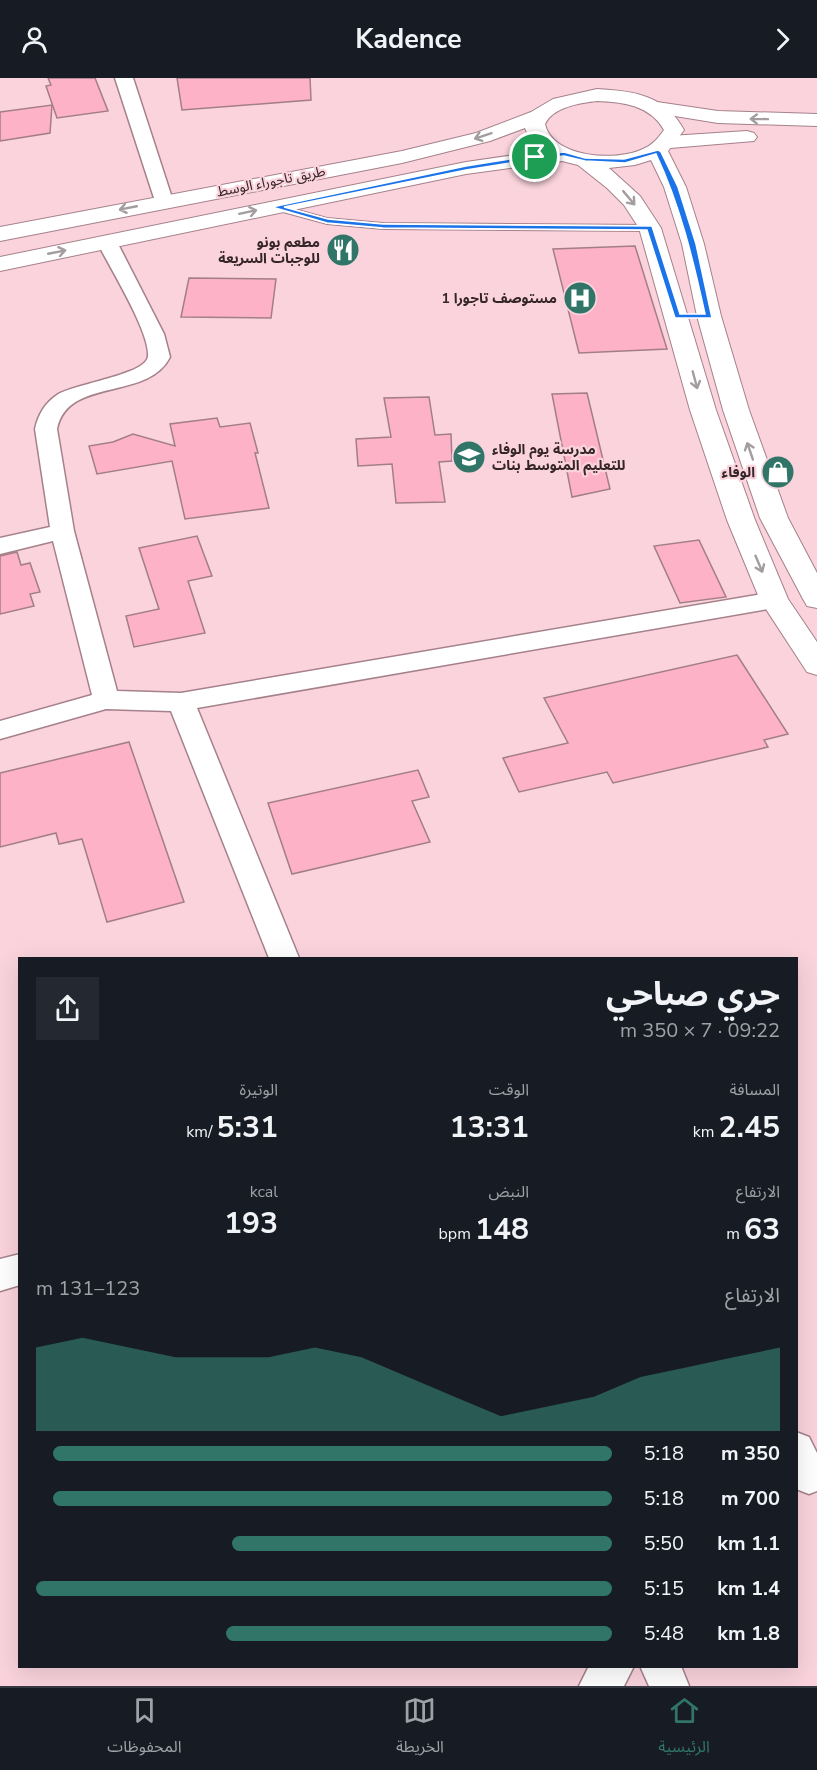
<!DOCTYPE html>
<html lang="ar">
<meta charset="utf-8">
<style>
:root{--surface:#171b24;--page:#242831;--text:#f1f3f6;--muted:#9ea1a6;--line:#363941;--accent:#317569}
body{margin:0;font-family:"Nunito Sans","Noto Sans Arabic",sans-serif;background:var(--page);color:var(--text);direction:rtl;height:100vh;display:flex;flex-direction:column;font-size:22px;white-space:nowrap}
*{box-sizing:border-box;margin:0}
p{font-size:20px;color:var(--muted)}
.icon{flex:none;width:33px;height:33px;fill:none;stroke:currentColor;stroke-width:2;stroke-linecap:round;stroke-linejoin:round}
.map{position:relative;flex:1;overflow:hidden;direction:ltr}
.panel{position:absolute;left:18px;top:879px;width:780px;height:711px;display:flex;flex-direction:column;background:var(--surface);border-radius:0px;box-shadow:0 6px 24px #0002;direction:rtl}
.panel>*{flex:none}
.pin{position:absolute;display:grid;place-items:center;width:51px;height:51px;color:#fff;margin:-26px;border:3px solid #fff;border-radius:50%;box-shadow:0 2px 6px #0007}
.round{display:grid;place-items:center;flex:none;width:63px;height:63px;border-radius:0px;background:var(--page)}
.headline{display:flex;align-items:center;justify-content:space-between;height:102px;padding:0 18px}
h1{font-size:33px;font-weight:700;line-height:45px}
.figures{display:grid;grid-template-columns:repeat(3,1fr);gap:9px;height:102px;padding:6px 18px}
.figures div{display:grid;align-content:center}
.figures b{font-size:30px;font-weight:700}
.figures small{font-size:16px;font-weight:400}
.figures p{font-size:16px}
.chart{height:168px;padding:12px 18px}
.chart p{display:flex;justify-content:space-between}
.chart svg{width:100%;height:108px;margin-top:6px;fill:var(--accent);opacity:.7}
ul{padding:0 18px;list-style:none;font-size:20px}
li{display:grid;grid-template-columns:96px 72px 1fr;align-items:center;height:45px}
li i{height:15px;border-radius:8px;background:var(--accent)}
header{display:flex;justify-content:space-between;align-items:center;height:78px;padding:0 18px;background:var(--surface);font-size:27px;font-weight:700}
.dock{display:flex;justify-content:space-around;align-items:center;height:84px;border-top:2px solid var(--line);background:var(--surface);font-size:16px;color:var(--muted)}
.dock a{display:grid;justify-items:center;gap:3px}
.dock .on{color:var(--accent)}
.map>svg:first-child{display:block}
.building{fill:#feb2c8;stroke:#a27e88;stroke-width:1.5}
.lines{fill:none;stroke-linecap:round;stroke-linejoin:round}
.lane-casing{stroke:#a5818b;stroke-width:2}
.street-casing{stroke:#a5818b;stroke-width:3}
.secondary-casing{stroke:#a5818b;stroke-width:2}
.primary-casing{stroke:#a5818b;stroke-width:2}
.lane{fill:#fff;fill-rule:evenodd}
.street{fill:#fff;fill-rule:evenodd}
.secondary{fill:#fff;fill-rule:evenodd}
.primary{fill:#fff;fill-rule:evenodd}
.oneway{stroke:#a49d9f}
.route{fill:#1a73e8;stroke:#fff;stroke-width:1.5;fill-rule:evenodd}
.labels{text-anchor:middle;stroke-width:4.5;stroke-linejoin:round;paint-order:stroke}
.far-street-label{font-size:14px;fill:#342529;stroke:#fad3dd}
.far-poi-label{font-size:14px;font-weight:bold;fill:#342529;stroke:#fad3dd;text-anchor:end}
</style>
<header><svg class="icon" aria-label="forward" viewBox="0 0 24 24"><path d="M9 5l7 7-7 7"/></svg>Kadence<svg class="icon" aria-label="person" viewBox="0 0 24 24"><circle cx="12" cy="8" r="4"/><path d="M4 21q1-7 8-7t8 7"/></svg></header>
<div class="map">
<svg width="817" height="1608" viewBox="0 0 817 1608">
<rect width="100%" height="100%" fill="#fad3dd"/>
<g class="building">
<polygon points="48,0 95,0 108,33 57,40 46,8 51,7"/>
<polygon points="177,0 310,0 311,22 182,32"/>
<polygon points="52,27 50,55 0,63 0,34"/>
<polygon points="635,168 667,271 579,275 553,171"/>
<polygon points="189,200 276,201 271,240 181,239"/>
<polygon points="587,315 610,411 572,419 552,316"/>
<polygon points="429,319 435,357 451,356 452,383 439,384 445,424 396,425 392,386 358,388 356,361 391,359 384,320"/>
<polygon points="217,340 220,349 250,345 258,375 255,375 269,430 185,441 172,383 97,396 89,368 113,364 133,356 175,368 170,346"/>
<polygon points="197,458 212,498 188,503 205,555 134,569 126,538 159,531 139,470"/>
<polygon points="699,462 726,519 680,525 654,468"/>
<polygon points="17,474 21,487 30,485 40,514 30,516 34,528 0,536 0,478"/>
<polygon points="737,577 788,656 764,662 768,669 613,705 607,694 519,714 503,680 568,665 544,620"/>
<polygon points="129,664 184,824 107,844 82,761 59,766 56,755 0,769 0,695"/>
<polygon points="418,692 429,719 412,723 430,764 292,796 268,725"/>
</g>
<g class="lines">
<g class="lane-casing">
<polygon id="lane" points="276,126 327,140 383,145 650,147 655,150 650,153 383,151 327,146 272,131 271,129"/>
</g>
<g class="street-casing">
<g id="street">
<polygon points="115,0 133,0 173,123 171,127 157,127 155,123"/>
<path d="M107,158L114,160L117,164L164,256L170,279C147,324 68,298 57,351L74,453L117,613L181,615L774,514L783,516L786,522L783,528L774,530L197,630L299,880H269L171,633L106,631L0,661V643L92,617L53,463L0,476V460L50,449L35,351C38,337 45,325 57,317C72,306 147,297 148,278C150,254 109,188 97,164L100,160Z"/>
<polygon points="20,1176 20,1207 0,1213 0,1181"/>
<polygon points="796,1354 809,1359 817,1375 817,1413 809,1416 796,1411"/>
<polygon points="589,1588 634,1588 624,1608 579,1608"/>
<polygon points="640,1588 681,1588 689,1608 649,1608"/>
</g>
</g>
<g class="secondary-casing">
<g id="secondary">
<polygon points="657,24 718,33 817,36 817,48 718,45 650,34 647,30 650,26"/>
<polygon points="747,53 754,55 757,59 754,63 670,70 663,68 660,64 663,60 670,58"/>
</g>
</g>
<g class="primary-casing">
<path id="primary" d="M597,11C634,13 665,17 684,52L668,73L686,109L704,166L721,238L749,332L788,440L817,495V530L807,528L803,521L760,440L723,332L697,238L682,166L664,109L651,82L635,87L609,90L640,118L661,150L716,332L755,442L788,521L817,564V597L807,594L760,522L727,442L690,332L639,150L624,127L607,110L578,87L562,83L466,96L0,193V179L466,84L542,73L529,60L525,50L490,63L402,85L0,163V149L402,73L476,55L531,34L553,21ZM597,23C623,24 650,27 664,52C658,60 653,67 643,71C617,84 552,80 545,46C553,29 580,25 597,23Z"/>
</g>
<use href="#lane" class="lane"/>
<use href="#street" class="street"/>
<use href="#secondary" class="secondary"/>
<use href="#primary" class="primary"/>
</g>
<defs><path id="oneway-shaft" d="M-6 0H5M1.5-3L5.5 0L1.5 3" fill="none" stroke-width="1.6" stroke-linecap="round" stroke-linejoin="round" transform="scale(1.5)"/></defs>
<g class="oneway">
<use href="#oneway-shaft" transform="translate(759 41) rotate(-179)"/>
<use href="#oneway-shaft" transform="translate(483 58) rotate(162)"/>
<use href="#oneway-shaft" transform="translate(629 120) rotate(50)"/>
<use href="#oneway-shaft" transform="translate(128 130) rotate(169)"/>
<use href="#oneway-shaft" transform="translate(248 134) rotate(-12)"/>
<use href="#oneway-shaft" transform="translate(57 174) rotate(-11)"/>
<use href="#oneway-shaft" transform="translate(695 302) rotate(75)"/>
<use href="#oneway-shaft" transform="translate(750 373) rotate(-109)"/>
<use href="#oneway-shaft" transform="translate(759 486) rotate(67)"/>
</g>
<path class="route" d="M658,72L661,74L678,109L696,166L712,240H675L647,152L383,150L327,145L272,129L466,88L535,77L564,74L585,80L624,81ZM656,76C680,127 693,181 705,236H680L652,148L383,146L328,141L284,129L466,92L535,81L564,78L585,83L625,85Z"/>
<defs>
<g id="restaurant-disc" transform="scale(1.725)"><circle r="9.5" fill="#317569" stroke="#fad3dd"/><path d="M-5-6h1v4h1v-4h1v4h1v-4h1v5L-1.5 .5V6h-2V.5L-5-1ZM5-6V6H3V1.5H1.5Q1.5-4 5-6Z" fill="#fff"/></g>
<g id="hospital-disc" transform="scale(1.725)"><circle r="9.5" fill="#317569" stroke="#fad3dd"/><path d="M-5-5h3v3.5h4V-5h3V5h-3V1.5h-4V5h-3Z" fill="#fff"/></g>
<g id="school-disc" transform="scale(1.725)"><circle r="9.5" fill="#317569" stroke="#fad3dd"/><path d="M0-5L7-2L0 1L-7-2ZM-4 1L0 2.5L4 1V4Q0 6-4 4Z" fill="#fff"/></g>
<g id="shop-disc" transform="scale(1.725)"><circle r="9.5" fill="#317569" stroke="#fad3dd"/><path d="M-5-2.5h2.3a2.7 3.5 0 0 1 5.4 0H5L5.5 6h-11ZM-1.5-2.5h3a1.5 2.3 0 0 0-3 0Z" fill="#fff"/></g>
</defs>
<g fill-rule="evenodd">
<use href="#restaurant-disc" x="343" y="172"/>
<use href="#hospital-disc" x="580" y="220"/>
<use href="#school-disc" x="469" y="379"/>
<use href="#shop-disc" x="778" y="394"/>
</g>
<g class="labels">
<g class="far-street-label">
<text transform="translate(271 103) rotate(-11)" y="5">طريق تاجوراء الوسط</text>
</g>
<g class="far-poi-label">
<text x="320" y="169">مطعم بونو<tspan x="320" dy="16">للوجبات السريعة</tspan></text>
<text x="557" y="225">مستوصف تاجورا 1</text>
<text x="492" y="376" text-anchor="start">مدرسة يوم الوفاء<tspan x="492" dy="16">للتعليم المتوسط بنات</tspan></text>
<text x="755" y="399">الوفاء</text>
</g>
</g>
</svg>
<div class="pin" style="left:535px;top:79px;background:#1e9e55"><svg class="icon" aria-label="arrive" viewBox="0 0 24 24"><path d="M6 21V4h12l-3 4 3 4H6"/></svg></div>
<section class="panel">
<div class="headline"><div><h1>جري صباحي</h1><p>09:22 · 7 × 350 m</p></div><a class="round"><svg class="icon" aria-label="share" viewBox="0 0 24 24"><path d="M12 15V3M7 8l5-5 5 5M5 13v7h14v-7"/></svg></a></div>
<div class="figures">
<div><p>المسافة</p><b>2.45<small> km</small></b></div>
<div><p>الوقت</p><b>13:31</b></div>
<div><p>الوتيرة</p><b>5:31<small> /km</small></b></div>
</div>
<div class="figures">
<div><p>الارتفاع</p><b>63<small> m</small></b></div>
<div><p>النبض</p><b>148<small> bpm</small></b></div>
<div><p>kcal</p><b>193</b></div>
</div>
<div class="chart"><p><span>الارتفاع</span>123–131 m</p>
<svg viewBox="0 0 160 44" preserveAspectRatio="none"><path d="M0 44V10L10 6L20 10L30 14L40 14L50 14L60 10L70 14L80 22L90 30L100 38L110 34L120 30L130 22L140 18L150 14L160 10V44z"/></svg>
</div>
<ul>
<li><b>350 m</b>5:18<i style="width:97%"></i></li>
<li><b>700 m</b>5:18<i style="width:97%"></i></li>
<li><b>1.1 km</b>5:50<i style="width:66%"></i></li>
<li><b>1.4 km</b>5:15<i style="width:100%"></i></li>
<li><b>1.8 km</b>5:48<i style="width:67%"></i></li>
</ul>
</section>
</div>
<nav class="dock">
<a class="on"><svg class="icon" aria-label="home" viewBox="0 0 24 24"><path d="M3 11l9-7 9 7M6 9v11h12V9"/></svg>الرئيسية</a>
<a><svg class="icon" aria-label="map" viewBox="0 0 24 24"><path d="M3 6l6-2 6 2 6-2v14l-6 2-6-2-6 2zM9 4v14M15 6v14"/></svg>الخريطة</a>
<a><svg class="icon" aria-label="saved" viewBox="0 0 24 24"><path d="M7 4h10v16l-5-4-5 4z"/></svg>المحفوظات</a>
</nav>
